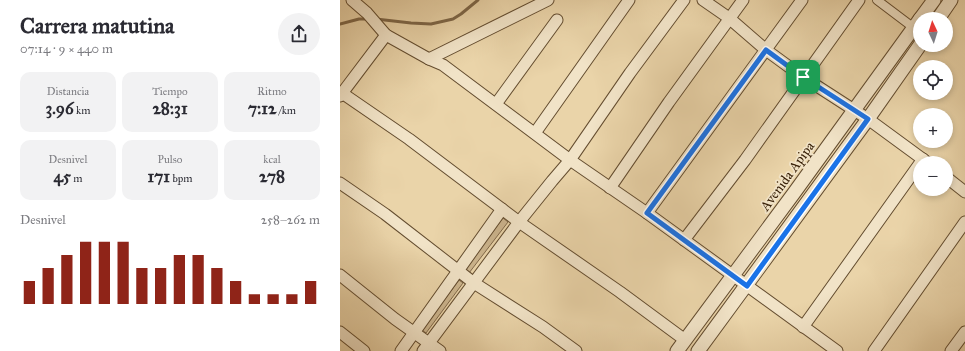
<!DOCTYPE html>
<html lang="es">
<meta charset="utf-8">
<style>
:root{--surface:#fff;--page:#f2f2f3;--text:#2b2b33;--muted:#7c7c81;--accent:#8f2418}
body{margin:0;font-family:"IM FELL Great Primer",serif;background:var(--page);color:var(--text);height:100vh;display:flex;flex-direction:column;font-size:15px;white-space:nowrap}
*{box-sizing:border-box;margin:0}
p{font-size:13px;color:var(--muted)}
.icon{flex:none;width:22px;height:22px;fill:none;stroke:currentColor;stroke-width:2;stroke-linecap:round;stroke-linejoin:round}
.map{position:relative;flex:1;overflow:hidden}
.side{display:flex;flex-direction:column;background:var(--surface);width:340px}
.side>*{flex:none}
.needle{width:26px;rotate:356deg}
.fabs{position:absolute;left:573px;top:12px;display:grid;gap:8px}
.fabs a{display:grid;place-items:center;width:40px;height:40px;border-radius:50%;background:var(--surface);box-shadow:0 2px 6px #0003;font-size:20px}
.pin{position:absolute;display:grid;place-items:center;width:34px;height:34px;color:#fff;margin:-17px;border-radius:8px;box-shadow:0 2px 6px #0006}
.round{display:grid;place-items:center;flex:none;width:42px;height:42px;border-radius:21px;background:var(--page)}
.overview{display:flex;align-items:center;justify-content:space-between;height:68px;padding:0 20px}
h1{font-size:22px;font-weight:700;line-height:30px}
.stats{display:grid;grid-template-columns:repeat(3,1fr);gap:6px;height:68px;padding:4px 20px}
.stats div{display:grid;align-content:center;border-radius:10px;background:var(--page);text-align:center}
.stats b{font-size:17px;font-weight:700}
.stats small{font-size:11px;font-weight:400}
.stats p{font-size:11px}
.chart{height:112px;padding:8px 20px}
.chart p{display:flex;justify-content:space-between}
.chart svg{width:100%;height:72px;margin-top:4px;stroke:var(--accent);stroke-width:6}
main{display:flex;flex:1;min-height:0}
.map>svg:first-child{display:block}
.green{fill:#ccb58e;stroke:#826a4b}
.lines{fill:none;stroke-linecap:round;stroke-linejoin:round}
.stream{stroke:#7e6748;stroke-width:3}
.pedestrian-casing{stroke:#644d30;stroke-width:10}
.minor-casing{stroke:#644d30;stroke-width:13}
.tertiary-casing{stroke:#644d30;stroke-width:15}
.pedestrian{stroke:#f1e3c7;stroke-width:8}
.minor{stroke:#f1e3c7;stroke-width:11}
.tertiary{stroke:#f1e3c7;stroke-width:13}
.route-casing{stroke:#fff;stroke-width:8}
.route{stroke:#1a73e8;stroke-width:5}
.labels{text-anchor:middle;stroke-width:3.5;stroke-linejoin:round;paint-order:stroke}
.street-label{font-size:14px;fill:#382008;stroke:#f1e3c7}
</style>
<main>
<section class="side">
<div class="overview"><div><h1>Carrera matutina</h1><p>07:14 · 9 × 440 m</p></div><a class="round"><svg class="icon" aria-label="share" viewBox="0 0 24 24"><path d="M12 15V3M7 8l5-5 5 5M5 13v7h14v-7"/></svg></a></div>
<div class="stats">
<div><p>Distancia</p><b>3.96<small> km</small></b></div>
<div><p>Tiempo</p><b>28:31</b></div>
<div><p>Ritmo</p><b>7:12<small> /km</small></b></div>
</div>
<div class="stats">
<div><p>Desnivel</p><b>45<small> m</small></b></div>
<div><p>Pulso</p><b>171<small> bpm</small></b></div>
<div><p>kcal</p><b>278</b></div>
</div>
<div class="chart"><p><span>Desnivel</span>258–262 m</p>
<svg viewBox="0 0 160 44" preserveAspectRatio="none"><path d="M5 44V30M15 44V22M25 44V14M35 44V6M45 44V6M55 44V6M65 44V22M75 44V22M85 44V14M95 44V14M105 44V22M115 44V30M125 44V38M135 44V38M145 44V38M155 44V30"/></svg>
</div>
</section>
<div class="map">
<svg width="625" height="351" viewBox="0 0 625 351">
<rect width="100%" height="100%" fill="#ead4a9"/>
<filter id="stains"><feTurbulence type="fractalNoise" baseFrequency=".005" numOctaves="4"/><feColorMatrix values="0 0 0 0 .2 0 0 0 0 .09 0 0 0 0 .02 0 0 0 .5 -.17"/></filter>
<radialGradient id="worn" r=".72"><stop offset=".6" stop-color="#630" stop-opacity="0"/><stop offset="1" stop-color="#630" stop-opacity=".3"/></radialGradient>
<g class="green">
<polygon points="163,218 168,222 129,273 125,269"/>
<polygon points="119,280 123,283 86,333 82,330"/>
</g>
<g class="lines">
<g class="stream">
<polyline points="36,19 71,23 91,24 113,19 121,14 138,0"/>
<polyline points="0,24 19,19 28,19"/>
</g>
<g class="pedestrian-casing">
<polyline id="pedestrian" points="537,0 574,28"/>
</g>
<g class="minor-casing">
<g id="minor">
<polyline points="12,0 27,13 46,35 89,59 103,65 230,160 307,213 497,351"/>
<polyline points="363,0 389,18 426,50 463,77 528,119 588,163"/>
<polyline points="89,59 208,0"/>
<polyline points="2,93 69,139 179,222 280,292 345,340"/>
<polyline points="0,96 46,35"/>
<polyline points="156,104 217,20"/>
<polyline points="195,133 289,0"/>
<polyline points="606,177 625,192"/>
<polyline points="0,183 45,214 134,283 203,327 236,351"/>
<polyline points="270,188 329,102 403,0"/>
<polyline points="307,213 462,0"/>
<polyline points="344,240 405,160 519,0"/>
<polyline points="0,275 55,319 100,351"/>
<polyline points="463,327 583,159"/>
<polyline points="0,332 24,351"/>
<polyline points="61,351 162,209"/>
<polyline points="83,351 179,222 212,181 230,160 290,73 344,0"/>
<polyline points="534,351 625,222"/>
<polyline points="611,351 625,332"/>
</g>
</g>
<g class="tertiary-casing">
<g id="tertiary">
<polyline points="580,19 594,0"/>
<polyline points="598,19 611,0"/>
<polyline points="337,351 454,193 580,19"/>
<polyline points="358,351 528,119 580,45"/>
</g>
</g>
<use href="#pedestrian" class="pedestrian"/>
<use href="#minor" class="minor"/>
<use href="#tertiary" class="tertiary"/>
</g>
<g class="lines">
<g class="route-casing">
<polygon id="route" points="426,50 463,77 528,119 407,286 307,213"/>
</g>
<use href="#route" class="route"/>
</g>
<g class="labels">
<g class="street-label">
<text transform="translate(447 176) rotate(-54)" y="5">Avenida Apipa</text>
</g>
</g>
<rect width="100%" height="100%" filter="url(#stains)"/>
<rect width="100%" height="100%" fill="url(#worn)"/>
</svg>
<div class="fabs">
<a><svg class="needle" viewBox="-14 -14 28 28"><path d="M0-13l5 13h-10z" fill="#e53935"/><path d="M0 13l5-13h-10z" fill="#7c7c81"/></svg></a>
<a><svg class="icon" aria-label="locate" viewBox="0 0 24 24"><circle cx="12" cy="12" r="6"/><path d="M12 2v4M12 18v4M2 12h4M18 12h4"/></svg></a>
<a>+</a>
<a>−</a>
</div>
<div class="pin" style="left:463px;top:77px;background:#1e9e55"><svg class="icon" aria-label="arrive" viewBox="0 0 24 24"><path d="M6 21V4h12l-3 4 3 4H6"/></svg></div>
</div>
</main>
